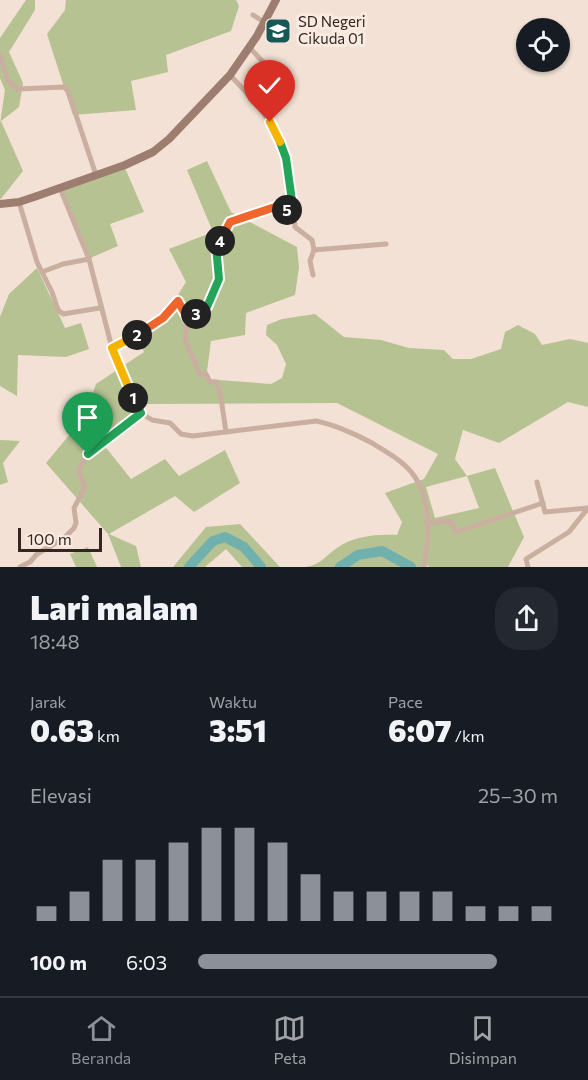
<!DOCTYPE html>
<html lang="id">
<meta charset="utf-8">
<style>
:root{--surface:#171b24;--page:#242831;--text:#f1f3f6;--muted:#9ea1a6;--line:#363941;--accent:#8c9099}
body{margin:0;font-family:Commissioner,sans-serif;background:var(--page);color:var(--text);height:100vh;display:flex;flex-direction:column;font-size:22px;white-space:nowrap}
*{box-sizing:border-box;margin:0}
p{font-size:20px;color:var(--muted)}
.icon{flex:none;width:33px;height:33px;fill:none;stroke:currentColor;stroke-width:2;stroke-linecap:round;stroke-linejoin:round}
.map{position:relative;height:567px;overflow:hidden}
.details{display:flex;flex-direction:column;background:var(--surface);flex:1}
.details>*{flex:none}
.fabs{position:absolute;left:516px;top:18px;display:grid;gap:12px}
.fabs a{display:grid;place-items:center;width:54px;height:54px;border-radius:50%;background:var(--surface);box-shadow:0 2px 4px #0004;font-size:30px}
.scale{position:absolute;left:18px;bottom:15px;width:84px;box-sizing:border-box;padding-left:6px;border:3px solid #332724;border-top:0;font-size:16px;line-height:21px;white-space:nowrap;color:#332724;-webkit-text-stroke:4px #faebe0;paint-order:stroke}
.pin{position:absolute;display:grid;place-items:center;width:51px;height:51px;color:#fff;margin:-62px -26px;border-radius:50% 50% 50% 0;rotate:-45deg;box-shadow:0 0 6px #0007}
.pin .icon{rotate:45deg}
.km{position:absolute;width:30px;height:30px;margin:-15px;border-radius:50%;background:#222;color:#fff;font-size:16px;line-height:30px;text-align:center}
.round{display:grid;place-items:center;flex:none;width:63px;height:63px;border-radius:24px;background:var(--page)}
.overview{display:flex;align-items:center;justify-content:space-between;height:102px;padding:0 30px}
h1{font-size:33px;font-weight:800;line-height:45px}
.figures{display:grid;grid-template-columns:repeat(3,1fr);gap:9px;height:102px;padding:6px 30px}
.figures div{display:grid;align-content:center}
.figures b{font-size:30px;font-weight:800}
.figures small{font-size:16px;font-weight:400}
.figures p{font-size:16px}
.chart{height:168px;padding:12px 30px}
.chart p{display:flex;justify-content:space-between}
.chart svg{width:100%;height:108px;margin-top:6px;stroke:var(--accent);stroke-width:6}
ul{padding:0 30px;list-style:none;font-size:20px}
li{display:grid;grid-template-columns:96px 72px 1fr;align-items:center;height:45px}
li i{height:15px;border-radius:8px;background:var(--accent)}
.menu{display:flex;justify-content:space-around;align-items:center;height:84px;border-top:2px solid var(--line);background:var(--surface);font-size:16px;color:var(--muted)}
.menu a{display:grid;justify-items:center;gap:3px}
.menu .selected{color:var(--accent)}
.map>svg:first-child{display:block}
.green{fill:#b7c293;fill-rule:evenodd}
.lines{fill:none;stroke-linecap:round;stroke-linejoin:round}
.river{stroke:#71b1ad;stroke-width:10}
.street{stroke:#caafa0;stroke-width:5}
.secondary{stroke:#9e7d71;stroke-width:8}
.split-1-casing{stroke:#fff;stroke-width:12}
.split-2-casing{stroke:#fff;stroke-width:12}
.split-3-casing{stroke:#fff;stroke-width:12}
.split-4-casing{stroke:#fff;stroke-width:12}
.split-5-casing{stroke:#fff;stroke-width:12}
.split-6-casing{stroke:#fff;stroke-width:12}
.split-7-casing{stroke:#fff;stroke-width:12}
.split-1{stroke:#22a559;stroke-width:8}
.split-2{stroke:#f5b400;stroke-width:8}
.split-3{stroke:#f0652b;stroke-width:8}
.split-4{stroke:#22a559;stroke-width:8}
.split-5{stroke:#f0652b;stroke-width:8}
.split-6{stroke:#22a559;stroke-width:8}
.split-7{stroke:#f5b400;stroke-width:8}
.labels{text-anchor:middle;stroke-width:6;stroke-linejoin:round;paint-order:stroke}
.poi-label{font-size:15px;fill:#332724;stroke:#faebe0;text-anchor:start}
</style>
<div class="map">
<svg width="588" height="567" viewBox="0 0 588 567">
<rect width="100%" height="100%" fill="#f2e1d4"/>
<g class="green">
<polygon points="26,0 35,0 35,10 9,52 23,83 19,107 1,121 23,171 0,200 0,124 5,90 0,78 0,38"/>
<polygon points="66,0 236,0 239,6 231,31 166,55 168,72 131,81 136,110 73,115 47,34 65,10"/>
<path d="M207,161L231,212L297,247L299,267L295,295L246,313L245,335L211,341L206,379L271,384L282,378L286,364L277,345L266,335L267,325L282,319L315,314L344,337L381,340L409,348L444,350L453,359H471L501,349L505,332L518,325L535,334L542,345L570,339L588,343V407L568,402L499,443L463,430L455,459L467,476L495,468L524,537L508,567H429L426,564L421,567H305C321,565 325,556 337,548C353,536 378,534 397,535L402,522L385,493L424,479L438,454L337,403L142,404L103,444L131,479L165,459L179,476L225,450L240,483L194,512L175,496L109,534L136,546L141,567H121L108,534L46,463L85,416L96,384L144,352L134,331L167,313L186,282L169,249L213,232L187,170ZM467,476L479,508L435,518L426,487Z"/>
<polygon points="125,168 144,212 110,224 118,246 88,259 59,187 94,172"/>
<polygon points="37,268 65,328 81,323 89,349 66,357 18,355 17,396 0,386 0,317 9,294"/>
<polygon points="0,440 20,441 3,463 8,482 0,485"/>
<polygon points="240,524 280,567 242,567 226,549 205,567 173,567 206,527"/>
<polygon points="88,547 97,567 76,567 70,554"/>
</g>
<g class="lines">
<g class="river">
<polyline points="189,567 213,541 225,537 244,547 261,567"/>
<polyline points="340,567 358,555 382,551 411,567"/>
</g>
<g class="street">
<polyline points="253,15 264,22"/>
<polyline points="249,47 265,64 270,120"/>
<polyline points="0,55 8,81 18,89 64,87 68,91 96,175"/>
<path d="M230,75C244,90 260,106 271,124C290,154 292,192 295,227L312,240L314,250L310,261L313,275"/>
<path d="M60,188L89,259L112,348L122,375L141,413L152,420L170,423L181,434L193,436L316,421C336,425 355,434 372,443C387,452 405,462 415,477C432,502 429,539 424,567"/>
<polyline points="19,202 37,262 52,292 58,310 63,314 100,308"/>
<polyline points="314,250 386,244"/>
<polyline points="42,272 63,264 89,259"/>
<polyline points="188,319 185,339 200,375 206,374 210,382 217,382 221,398 226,432"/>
<polyline points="112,348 163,318 178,301 188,319 208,307 219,279 216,246 229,222 281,205 294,215"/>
<polyline points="537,482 545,512 588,508"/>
<polyline points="427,523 450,521 456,532 543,503"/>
<polyline points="20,567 30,562 37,554 64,538 74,528 76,523 74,508 85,487 79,473 79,469 88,454 141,413"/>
<polyline points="528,567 526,559 569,532 588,508"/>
</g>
<polyline class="secondary" points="0,204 19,202 37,196 125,165 153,152 169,139 230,75 257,36 276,0"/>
</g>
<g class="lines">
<g class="split-1-casing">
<polyline id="split-1" points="88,454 141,413 133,398"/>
</g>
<g class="split-2-casing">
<polyline id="split-2" points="133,398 112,348 137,335"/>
</g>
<g class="split-3-casing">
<polyline id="split-3" points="137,335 163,318 178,301 188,319 196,314"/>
</g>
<g class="split-4-casing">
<polyline id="split-4" points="196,314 207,307 219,279 216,246 220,241"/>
</g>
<g class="split-5-casing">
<polyline id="split-5" points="220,241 230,222 281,205 287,210"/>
</g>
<g class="split-6-casing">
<polyline id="split-6" points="280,142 286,158 294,215 287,210"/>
</g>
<g class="split-7-casing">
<polyline id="split-7" points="270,122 280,142"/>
</g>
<use href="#split-1" class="split-1"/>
<use href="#split-2" class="split-2"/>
<use href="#split-3" class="split-3"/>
<use href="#split-4" class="split-4"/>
<use href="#split-5" class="split-5"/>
<use href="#split-6" class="split-6"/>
<use href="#split-7" class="split-7"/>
</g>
<defs>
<g id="school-square" transform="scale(1.35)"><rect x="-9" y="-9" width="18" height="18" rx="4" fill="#175755" stroke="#faebe0"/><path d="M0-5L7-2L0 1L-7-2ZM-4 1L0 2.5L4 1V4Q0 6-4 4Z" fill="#fff"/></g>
</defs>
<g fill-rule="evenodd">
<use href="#school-square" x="278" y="31"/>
</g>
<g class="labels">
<g class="poi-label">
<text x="298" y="27">SD Negeri<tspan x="298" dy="17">Cikuda 01</tspan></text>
</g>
</g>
</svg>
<div class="fabs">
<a><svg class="icon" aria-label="locate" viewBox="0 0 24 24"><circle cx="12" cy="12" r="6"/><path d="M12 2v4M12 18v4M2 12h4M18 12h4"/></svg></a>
</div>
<div class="scale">100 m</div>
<div class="pin" style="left:88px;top:454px;background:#1e9e55"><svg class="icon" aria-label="arrive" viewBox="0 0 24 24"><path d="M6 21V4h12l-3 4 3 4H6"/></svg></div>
<div class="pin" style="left:270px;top:122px;background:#d93025"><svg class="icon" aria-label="check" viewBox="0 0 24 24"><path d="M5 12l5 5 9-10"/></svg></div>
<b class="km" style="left:133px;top:398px">1</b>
<b class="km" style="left:137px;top:335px">2</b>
<b class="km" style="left:196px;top:314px">3</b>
<b class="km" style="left:220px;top:241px">4</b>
<b class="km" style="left:287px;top:210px">5</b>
</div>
<section class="details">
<div class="overview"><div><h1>Lari malam</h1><p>18:48</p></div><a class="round"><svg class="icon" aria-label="share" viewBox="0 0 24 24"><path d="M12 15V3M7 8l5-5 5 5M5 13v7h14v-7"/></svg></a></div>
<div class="figures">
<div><p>Jarak</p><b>0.63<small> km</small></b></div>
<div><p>Waktu</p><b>3:51</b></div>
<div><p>Pace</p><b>6:07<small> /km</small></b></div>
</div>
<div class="chart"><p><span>Elevasi</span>25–30 m</p>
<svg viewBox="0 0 160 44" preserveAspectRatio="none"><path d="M5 44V38M15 44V32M25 44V19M35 44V19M45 44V12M55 44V6M65 44V6M75 44V12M85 44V25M95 44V32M105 44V32M115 44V32M125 44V32M135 44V38M145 44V38M155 44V38"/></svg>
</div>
<ul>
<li><b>100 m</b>6:03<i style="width:83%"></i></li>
</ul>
</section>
<nav class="menu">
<a class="selected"><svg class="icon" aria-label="home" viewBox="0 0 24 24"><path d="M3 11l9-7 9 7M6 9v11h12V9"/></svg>Beranda</a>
<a><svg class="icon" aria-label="map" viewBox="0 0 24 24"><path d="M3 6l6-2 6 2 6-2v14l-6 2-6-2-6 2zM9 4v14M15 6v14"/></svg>Peta</a>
<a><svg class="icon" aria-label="saved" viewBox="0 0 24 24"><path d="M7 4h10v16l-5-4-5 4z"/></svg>Disimpan</a>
</nav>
